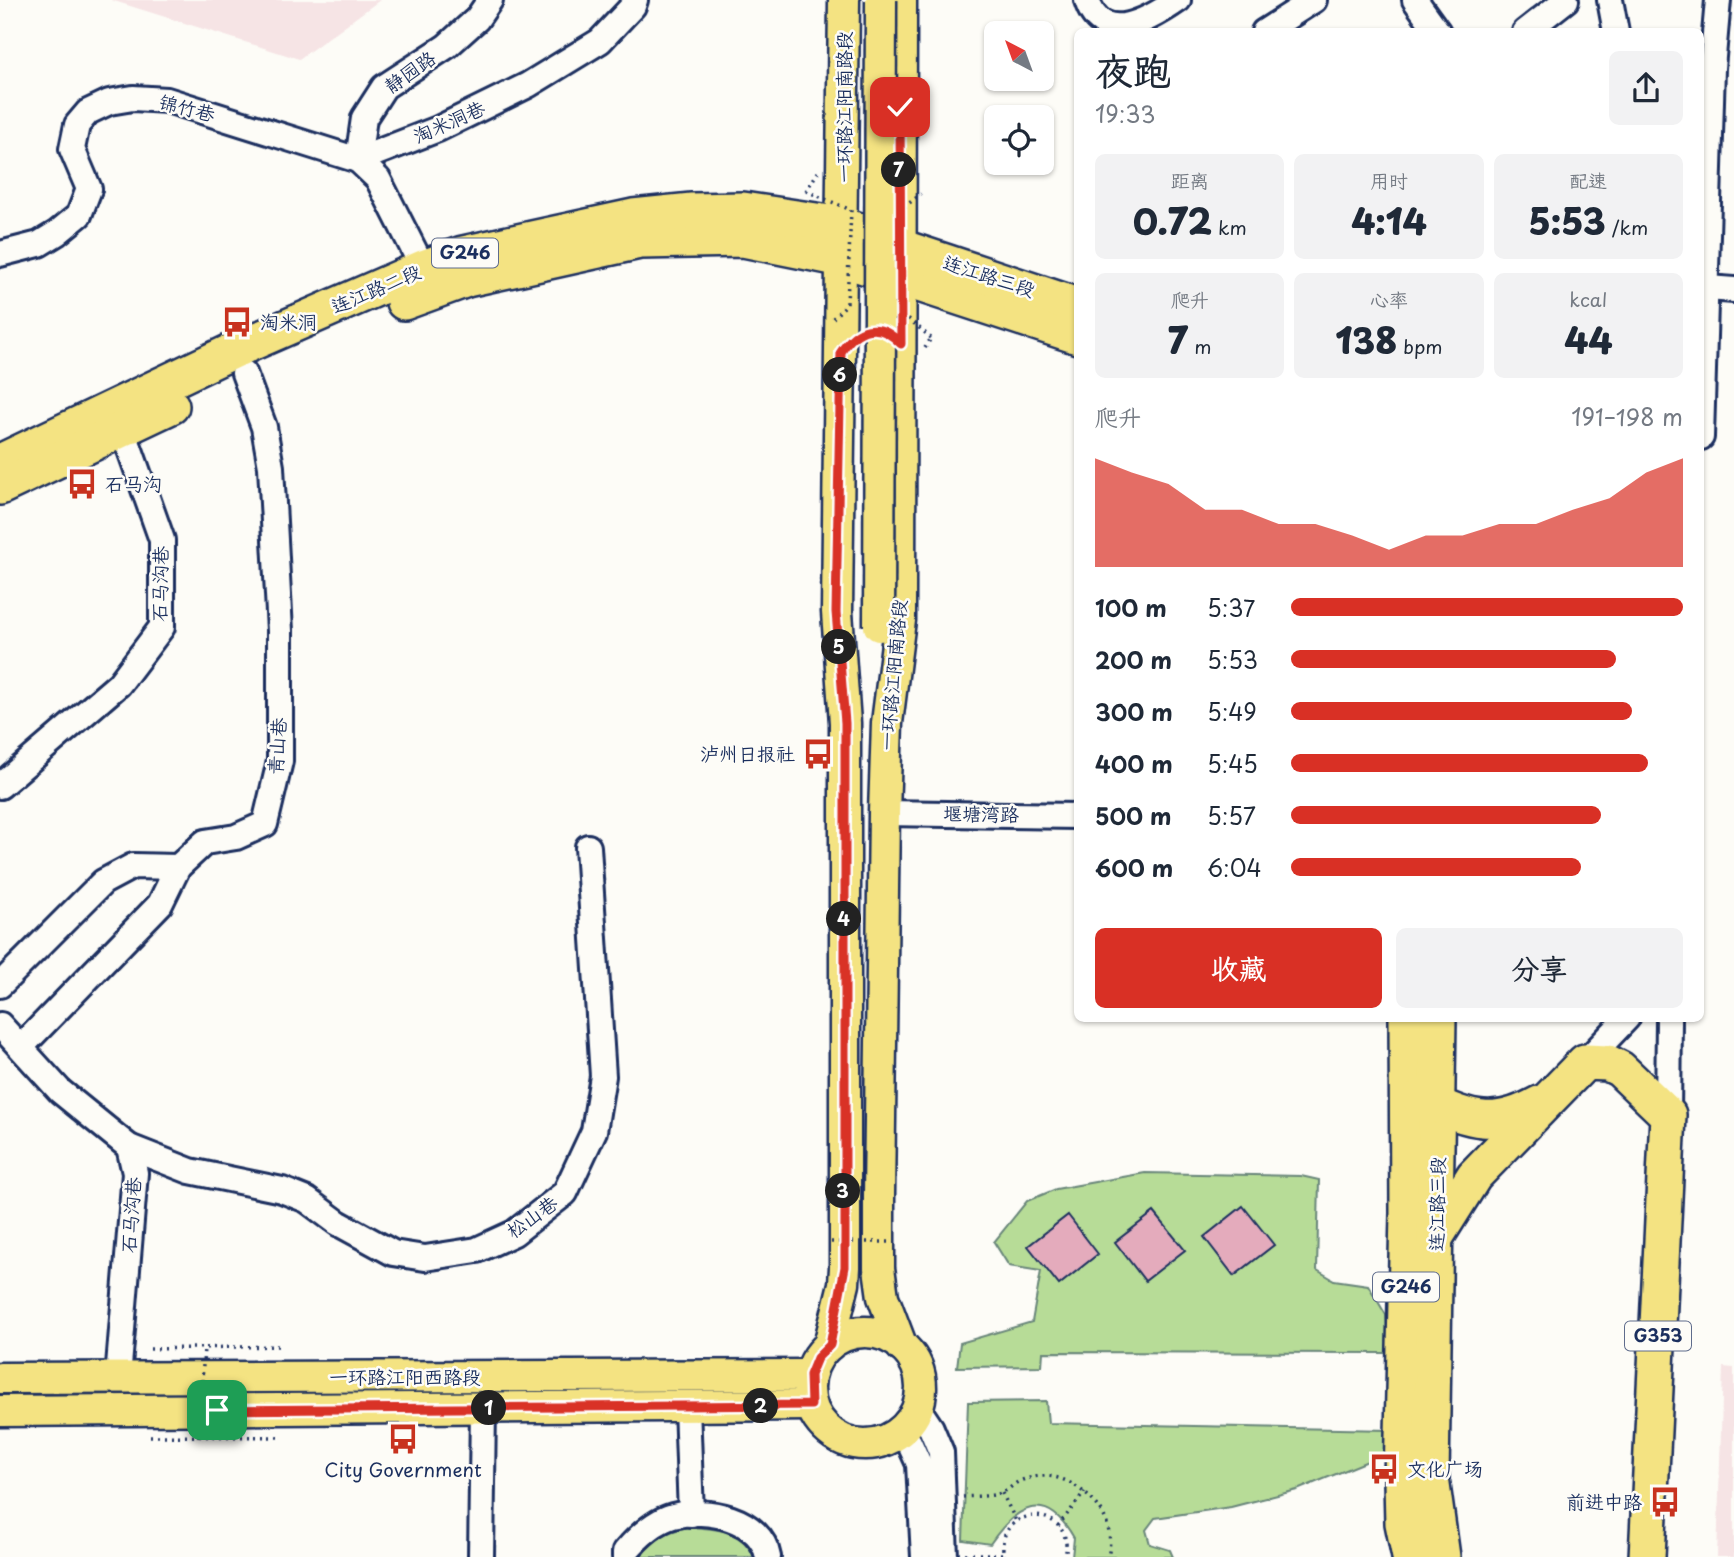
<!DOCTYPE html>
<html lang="zh">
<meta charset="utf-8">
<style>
:root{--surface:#fff;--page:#f2f2f3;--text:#1f2937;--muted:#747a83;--accent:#d93025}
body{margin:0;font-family:"Playpen Sans","LXGW WenKai TC",sans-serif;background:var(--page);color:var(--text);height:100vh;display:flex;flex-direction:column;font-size:26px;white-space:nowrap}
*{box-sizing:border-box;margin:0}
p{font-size:23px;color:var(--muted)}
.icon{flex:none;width:38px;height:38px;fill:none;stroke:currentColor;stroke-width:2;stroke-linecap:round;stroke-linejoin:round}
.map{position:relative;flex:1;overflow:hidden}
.drawer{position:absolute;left:1074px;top:28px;width:630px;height:994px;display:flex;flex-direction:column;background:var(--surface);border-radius:10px;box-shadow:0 2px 5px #0004}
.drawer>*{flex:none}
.needle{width:46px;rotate:319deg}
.controls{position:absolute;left:984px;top:21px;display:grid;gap:14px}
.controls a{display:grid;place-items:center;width:70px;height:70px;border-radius:10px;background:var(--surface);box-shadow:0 2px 5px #0004;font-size:35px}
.pin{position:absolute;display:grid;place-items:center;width:60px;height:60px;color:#fff;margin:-30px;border-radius:14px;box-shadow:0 4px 10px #0006}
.km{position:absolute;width:35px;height:35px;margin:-18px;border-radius:50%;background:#222;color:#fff;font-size:19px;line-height:35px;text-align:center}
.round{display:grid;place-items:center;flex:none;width:74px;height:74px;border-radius:10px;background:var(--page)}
.summary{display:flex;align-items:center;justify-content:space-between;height:119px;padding:0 21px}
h1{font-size:38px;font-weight:800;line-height:52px}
.metrics{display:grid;grid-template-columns:repeat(3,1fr);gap:10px;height:119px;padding:7px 21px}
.metrics div{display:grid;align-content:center;border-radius:10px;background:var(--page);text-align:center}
.metrics b{font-size:35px;font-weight:800}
.metrics small{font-size:19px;font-weight:400}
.metrics p{font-size:19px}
.chart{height:196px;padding:14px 21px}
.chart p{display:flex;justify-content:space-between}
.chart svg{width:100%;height:126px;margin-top:7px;fill:var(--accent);opacity:.7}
.button{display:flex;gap:14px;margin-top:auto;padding:14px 21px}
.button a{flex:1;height:80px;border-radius:10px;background:var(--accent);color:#fff;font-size:28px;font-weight:800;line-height:80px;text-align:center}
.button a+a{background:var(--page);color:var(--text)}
ul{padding:0 21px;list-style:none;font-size:23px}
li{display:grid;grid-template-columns:112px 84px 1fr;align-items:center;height:52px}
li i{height:18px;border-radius:9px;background:var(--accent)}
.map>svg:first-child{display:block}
.built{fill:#f6e4e5}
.green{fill:#b7dc97;stroke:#69867a;stroke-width:2}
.building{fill:#e4abbc;stroke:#1b2f5e;stroke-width:2}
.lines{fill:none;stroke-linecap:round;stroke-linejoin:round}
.minor-casing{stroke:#1b2f5e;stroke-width:30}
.major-casing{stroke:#1b2f5e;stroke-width:35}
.highway-casing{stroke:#1b2f5e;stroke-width:40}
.path{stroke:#1b2f5e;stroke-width:3.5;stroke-dasharray:2 5;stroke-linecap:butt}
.minor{stroke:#fdfcf7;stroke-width:24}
.major{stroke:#f4e382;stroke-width:30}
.highway{stroke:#f4e382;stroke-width:35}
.major-bridge-casing{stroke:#1b2f5e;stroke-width:35;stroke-linecap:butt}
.path-bridge{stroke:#1b2f5e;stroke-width:3.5;stroke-dasharray:2 5;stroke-linecap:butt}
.major-bridge{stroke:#f4e382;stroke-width:30}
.route-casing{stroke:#fff;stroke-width:14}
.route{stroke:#d93025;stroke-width:9}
.labels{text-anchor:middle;stroke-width:5;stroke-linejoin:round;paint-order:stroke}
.shield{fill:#fdfcf7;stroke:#5f6c8c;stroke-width:2}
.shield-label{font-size:18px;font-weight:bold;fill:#1b2f5e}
.street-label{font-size:19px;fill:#1b2f5e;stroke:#fdfcf7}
.poi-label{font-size:19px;fill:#1b2f5e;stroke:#fdfcf7;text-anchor:start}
</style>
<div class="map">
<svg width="1734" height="1557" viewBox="0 0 1734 1557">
<rect width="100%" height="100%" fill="#fdfcf7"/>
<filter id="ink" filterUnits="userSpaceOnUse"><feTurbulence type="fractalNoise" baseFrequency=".0143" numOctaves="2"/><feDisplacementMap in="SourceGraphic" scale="14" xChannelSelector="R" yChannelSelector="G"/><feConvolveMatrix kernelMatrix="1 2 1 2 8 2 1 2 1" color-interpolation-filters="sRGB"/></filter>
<g filter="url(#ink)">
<g class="built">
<polygon points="111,0 380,0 299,59"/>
<polygon points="1723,1367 1734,1368 1734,1557 1717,1557"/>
</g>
<g class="green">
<polygon points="1145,1173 1301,1176 1319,1180 1317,1270 1334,1280 1368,1285 1386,1315 1389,1353 1043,1352 1042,1366 957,1367 960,1343 1032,1322 1041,1271 1009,1266 994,1242 1027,1201 1056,1189"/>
<path d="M1046,1401L1048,1423L1389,1430L1385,1454L1297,1490L1231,1507L1155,1518L1146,1530L1150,1544L1170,1550L1173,1557H1072L1074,1538C1046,1488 1016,1506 990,1544L963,1540L968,1402Z"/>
<path d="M689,1527C717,1529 742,1529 754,1557H641C652,1538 668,1531 689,1527Z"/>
</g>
<g class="building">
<polygon points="1243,1206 1274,1245 1234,1276 1204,1237"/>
<polygon points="1154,1212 1185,1250 1145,1281 1115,1242"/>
<polygon points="1068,1215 1098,1254 1059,1285 1028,1246"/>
</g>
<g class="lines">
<g class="minor-casing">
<g id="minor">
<path d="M1087,0C1102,49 1152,18 1178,0"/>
<polyline points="1415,0 1438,32"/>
<polyline points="1610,0 1616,32"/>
<polyline points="1264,32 1314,0"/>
<polyline points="1525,32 1566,0"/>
<polyline points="0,254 39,244 57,233 79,215 89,189 72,149 77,125 88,112 109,102 133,98 167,100 358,160 364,118 384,87 447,46 477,19 490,0"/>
<polyline points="423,268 378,179 358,160 438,129 528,85 600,41 633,6 635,0"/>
<polyline points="1708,288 1734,290"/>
<polyline points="1701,437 1712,68 1718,0"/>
<polyline points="0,786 119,684 162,627 162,540 118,416"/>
<polyline points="884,813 1078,816"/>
<polyline points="0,985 103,882 133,866 178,867"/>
<polyline points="0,1025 60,1091 129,1147 135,1173 118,1378"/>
<polyline points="21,1047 160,904 178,867 205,842 236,837 265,824 280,761 280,631 271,467 264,427 244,373"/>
<polyline points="1585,1062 1627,1018"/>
<polyline points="1668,1115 1669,1018"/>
<polyline points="129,1147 190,1171 282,1190 307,1200 338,1223 393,1253 425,1258 477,1250 514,1233 565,1193 594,1131 603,1076 588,847"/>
<polyline points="687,1407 691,1514"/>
<polyline points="917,1407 931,1428 941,1452 945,1557"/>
<polyline points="900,1431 909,1442 919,1464 924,1557"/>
<polyline points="481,1557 483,1408"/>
<path d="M625,1557V1552C637,1538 655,1521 673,1516C706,1507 761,1518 768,1557"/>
</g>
</g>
<g class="major-casing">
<g id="major">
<polyline points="901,0 900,620 887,723 884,813 879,1196 879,1268 883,1297 902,1347"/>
<circle cx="865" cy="1388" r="56"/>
<polyline points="829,1345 844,1284 845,1267 845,723 837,612 844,0"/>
<polyline points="0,1378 810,1375"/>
<polyline points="0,1411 811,1405"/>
</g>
</g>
<g class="highway-casing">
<g id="highway">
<polyline points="404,302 467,279 640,241 743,239 843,259 1078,336"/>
<polyline points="0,462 237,349 423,268 463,254 633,217 692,211 743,210 843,225 900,247 1078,306"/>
<polyline points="0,487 171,406"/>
<polyline points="1407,1018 1408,1213 1402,1481 1403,1523 1410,1557"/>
<polyline points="1438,1018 1431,1478 1442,1557"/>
<path d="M1420,1098C1468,1118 1490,1131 1539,1104"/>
<polyline points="1435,1238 1474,1176 1585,1062 1608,1063 1620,1069 1668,1115 1647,1557"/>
</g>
</g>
<g class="path">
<polyline points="806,191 818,172"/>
<polyline points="925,348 931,338"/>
<polyline points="150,1349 280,1346"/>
<polyline points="150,1436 283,1437"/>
<polyline points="1002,1493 1016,1521"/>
<path d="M963,1497C975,1496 990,1497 1001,1493C1008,1491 1013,1484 1020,1481C1052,1468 1076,1482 1097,1505C1109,1519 1112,1540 1108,1557"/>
<polyline points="1058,1526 1085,1492"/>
<polyline points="965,1554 1003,1554"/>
<path d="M1004,1557C992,1503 1077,1502 1065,1557"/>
</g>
<use href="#minor" class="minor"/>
<use href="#major" class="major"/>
<use href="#highway" class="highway"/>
<g class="major-bridge-casing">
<polyline id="major-bridge" points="879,626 881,0"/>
</g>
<g class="path-bridge">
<polyline points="806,191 851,210 847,304 830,321"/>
<polyline points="904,207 921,194"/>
<polyline points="903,314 931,338"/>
<polyline points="831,1242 900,1242"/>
<polyline points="199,1437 204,1347"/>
</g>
<use href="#major-bridge" class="major-bridge"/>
</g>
</g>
<g class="lines" filter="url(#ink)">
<g class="route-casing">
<path id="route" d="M217,1410L811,1405L810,1375L817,1358L830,1345L845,1267V723L836,612L841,352C857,327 879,320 901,344L900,107"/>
</g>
<use href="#route" class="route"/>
</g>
<defs>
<g id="bus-bare" transform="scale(2.415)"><path d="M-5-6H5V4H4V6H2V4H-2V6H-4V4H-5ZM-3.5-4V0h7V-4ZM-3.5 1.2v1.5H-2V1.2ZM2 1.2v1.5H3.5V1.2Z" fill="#c8321e" stroke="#fdfcf7" stroke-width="2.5" paint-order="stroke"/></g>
</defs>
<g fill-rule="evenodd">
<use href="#bus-bare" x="237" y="322"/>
<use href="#bus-bare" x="82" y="484"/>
<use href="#bus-bare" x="818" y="754"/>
<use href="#bus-bare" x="403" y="1439"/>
<use href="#bus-bare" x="1384" y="1469"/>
<use href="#bus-bare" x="1665" y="1502"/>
</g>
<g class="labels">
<g class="shield">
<rect x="432" y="238.5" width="66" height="29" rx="5"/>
<rect x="1373" y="1272.5" width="66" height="29" rx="5"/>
<rect x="1625" y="1321.5" width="66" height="29" rx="5"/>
</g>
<g class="shield-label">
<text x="465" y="259">G246</text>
<text x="1406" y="1293">G246</text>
<text x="1658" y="1342">G353</text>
</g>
<g class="street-label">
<text transform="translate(410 72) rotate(-35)" y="7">静园路</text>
<text transform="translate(844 107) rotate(-90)" y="7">一环路江阳南路段</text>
<text transform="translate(187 108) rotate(14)" y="7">锦竹巷</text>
<text transform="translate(449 122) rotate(-24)" y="7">淘米洞巷</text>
<text transform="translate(989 276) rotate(18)" y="7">连江路三段</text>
<text transform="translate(376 289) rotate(-23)" y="7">连江路二段</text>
<text transform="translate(160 584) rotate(-89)" y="7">石马沟巷</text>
<text transform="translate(893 675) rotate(-85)" y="7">一环路江阳南路段</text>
<text transform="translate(277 746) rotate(-86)" y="7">青山巷</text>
<text transform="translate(981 814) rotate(1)" y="7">堰塘湾路</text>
<text transform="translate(1437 1204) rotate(-89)" y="7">连江路三段</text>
<text transform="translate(131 1215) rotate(-86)" y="7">石马沟巷</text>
<text transform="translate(532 1217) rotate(-35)" y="7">松山巷</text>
<text x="405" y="1384">一环路江阳西路段</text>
</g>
<g class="poi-label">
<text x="260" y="329">淘米洞</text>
<text x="105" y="491">石马沟</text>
<text x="795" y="761" text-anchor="end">泸州日报社</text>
<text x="1407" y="1476">文化广场</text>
<text x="403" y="1477" text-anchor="middle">City Government</text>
<text x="1642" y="1509" text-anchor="end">前进中路</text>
</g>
</g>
</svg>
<div class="controls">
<a><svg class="needle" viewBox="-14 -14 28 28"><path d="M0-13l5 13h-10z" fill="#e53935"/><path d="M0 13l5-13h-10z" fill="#747a83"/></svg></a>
<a><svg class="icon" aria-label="locate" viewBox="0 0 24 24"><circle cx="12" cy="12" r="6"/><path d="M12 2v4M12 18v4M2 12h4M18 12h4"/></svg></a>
</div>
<div class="pin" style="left:217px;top:1410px;background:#1e9e55"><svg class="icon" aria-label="arrive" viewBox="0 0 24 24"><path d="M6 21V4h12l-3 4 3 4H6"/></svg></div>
<div class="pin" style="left:900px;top:107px;background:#d93025"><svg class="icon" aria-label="check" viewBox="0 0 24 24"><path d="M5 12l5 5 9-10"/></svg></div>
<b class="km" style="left:489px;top:1408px">1</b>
<b class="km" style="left:761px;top:1406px">2</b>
<b class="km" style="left:843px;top:1191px">3</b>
<b class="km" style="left:844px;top:919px">4</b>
<b class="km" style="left:839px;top:647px">5</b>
<b class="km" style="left:840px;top:375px">6</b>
<b class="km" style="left:899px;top:170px">7</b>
<section class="drawer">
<div class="summary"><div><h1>夜跑</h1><p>19:33</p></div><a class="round"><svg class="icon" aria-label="share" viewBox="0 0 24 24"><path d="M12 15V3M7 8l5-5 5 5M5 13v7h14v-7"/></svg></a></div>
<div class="metrics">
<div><p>距离</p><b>0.72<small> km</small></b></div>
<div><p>用时</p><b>4:14</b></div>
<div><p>配速</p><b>5:53<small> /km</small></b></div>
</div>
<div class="metrics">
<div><p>爬升</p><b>7<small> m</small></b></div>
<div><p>心率</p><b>138<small> bpm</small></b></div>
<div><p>kcal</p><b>44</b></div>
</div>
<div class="chart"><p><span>爬升</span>191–198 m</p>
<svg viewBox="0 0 160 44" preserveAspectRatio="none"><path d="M0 44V6L10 11L20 15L30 24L40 24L50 29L60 29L70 33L80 38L90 33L100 33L110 29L120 29L130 24L140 20L150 11L160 6V44z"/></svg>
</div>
<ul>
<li><b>100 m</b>5:37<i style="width:100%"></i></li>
<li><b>200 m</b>5:53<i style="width:83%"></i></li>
<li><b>300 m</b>5:49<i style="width:87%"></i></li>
<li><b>400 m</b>5:45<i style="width:91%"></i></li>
<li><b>500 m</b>5:57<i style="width:79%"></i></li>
<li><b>600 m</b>6:04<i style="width:74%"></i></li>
</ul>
<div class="button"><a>收藏</a><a>分享</a></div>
</section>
</div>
